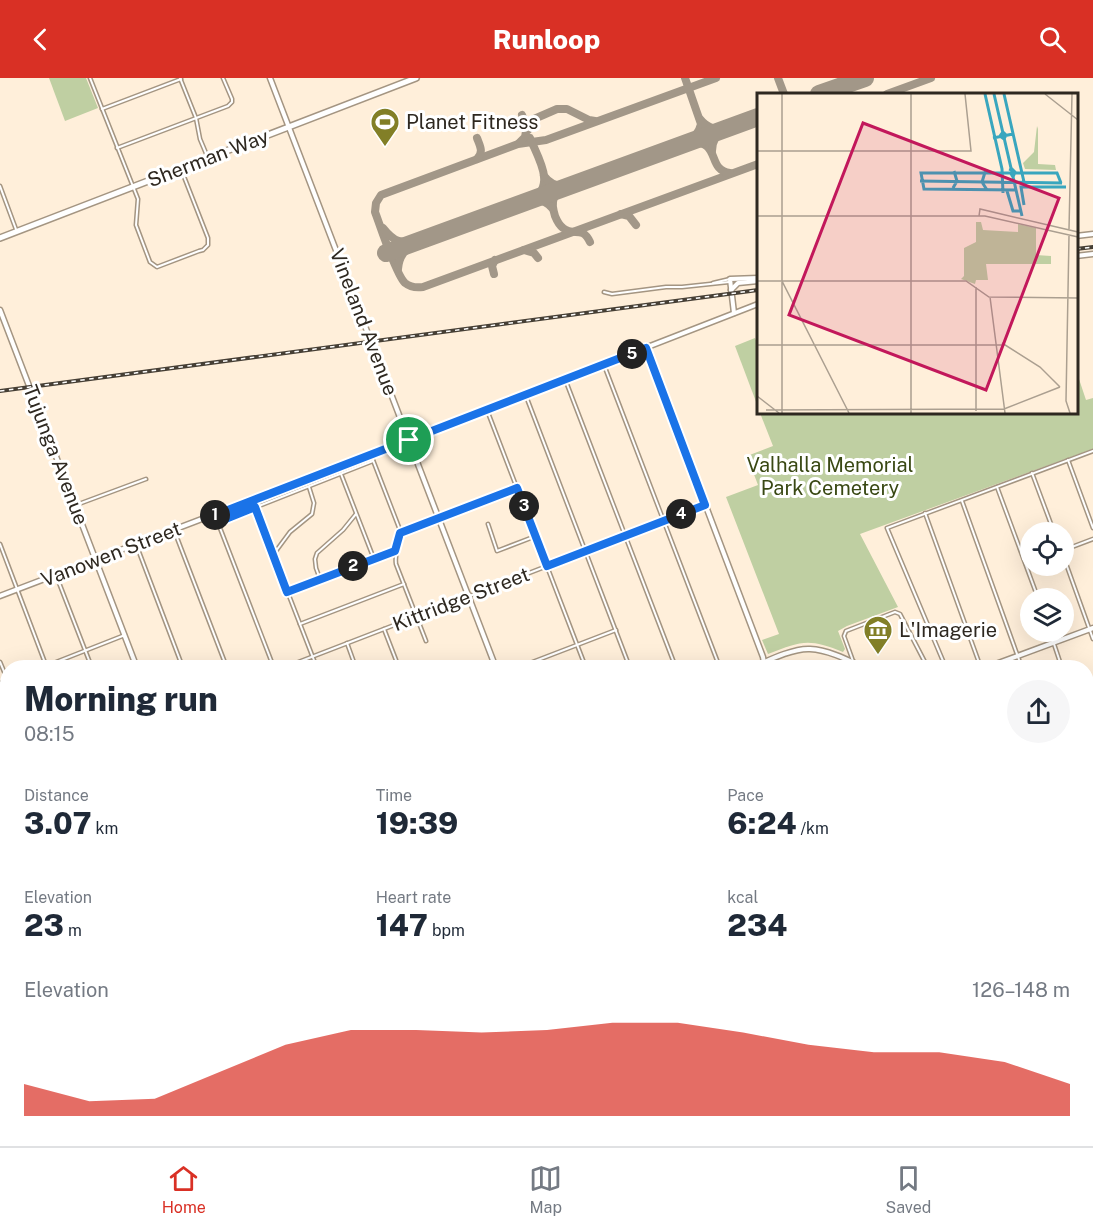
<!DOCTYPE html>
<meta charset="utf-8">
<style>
:root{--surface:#fff;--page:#f6f6f7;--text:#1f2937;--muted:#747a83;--line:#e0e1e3;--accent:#d93025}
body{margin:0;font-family:"Public Sans",sans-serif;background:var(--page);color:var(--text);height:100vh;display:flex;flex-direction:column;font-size:22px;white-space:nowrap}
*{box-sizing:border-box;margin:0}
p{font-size:20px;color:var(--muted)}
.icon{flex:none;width:33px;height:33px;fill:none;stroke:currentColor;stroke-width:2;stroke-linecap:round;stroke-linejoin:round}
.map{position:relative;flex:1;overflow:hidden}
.details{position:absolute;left:0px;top:582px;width:1094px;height:486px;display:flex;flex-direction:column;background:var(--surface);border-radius:24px 24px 0 0;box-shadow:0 6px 24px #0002}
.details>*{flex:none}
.fabs{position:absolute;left:1020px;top:444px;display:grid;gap:12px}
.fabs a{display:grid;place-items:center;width:54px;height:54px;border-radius:50%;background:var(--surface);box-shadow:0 6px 24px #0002;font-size:30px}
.pin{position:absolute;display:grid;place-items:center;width:51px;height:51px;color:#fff;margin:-26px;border:3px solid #fff;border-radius:50%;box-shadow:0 2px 6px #0007}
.km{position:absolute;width:30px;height:30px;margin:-15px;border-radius:50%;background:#222;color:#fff;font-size:16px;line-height:30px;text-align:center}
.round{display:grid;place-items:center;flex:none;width:63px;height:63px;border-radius:32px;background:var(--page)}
.summary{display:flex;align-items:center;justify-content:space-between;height:102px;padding:0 24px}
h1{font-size:33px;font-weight:800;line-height:45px}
.stats{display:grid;grid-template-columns:repeat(3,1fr);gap:9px;height:102px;padding:6px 24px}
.stats div{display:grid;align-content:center}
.stats b{font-size:30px;font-weight:800}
.stats small{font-size:16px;font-weight:400}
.stats p{font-size:16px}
.chart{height:168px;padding:12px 24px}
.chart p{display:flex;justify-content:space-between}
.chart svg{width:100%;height:108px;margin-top:6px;fill:var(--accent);opacity:.7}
header{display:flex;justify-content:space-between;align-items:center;height:78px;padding:0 24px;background:var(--accent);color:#fff;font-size:27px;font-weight:800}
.dock{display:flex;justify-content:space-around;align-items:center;height:84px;border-top:2px solid var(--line);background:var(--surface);font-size:16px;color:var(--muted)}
.dock a{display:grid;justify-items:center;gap:3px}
.dock .selected{color:var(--accent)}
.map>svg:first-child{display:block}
.green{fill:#bfcfa2}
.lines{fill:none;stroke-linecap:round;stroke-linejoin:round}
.taxiway{stroke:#a29788;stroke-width:8}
.runway{stroke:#a29788;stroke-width:18}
.street-casing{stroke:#a49582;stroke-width:5}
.secondary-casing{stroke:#a49582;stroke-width:7}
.primary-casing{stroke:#a49582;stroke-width:8}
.street{stroke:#fff;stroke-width:2}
.secondary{stroke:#fff;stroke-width:4}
.primary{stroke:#fff;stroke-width:5}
.rail-casing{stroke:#463f35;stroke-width:4}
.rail{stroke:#fff;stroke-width:1.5;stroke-dasharray:4.5;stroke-linecap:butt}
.route-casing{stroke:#fff;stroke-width:12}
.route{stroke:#1a73e8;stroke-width:8}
.labels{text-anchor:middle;stroke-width:6;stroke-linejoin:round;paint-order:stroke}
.poi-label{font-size:20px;fill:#2e2820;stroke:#fff;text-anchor:start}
.street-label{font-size:20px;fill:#2e2820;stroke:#fff}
.park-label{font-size:20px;fill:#394813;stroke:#fff}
.inset-river{fill:none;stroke:#39a6be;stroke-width:3}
.inset-road{fill:none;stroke:#ab9f90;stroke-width:1.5}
.view{fill:#c2185b;fill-opacity:0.15;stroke:#c2185b;stroke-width:3}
.inset-edge{fill:none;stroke:#2e2820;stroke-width:3}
</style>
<header><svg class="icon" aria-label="back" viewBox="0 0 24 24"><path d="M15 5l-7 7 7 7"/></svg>Runloop<svg class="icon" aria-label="search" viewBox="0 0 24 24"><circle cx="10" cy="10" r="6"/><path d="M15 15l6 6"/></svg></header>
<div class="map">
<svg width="1093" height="1068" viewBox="0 0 1093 1068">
<rect width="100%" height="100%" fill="#ffefda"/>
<g class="green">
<polygon points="49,0 86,0 98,30 65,43"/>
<polygon points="755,260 758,267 758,329 735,268"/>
<path d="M1077,295L1086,322L1093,320V371L860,456L898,529L847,548L838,553L845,571L843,574C808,560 802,563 768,576L762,562L779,556L726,419L758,407L747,378L773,368L760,335L1076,334Z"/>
<polygon points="1093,823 1093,882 1086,869 1086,824"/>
</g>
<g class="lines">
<g class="taxiway">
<path d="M685,0L701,46C699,55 694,60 687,65"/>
<path d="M716,0L546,62L518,66L381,117L376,125L375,134C380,147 396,197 405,205C410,209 416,210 423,209L758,86"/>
<polyline points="778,0 784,16"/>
<polyline points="887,16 931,0"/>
<polyline points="522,37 528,52"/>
<path d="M700,41C708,51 716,52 729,50"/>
<path d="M530,60C538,80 557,108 531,122"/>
<polyline points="519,65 525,59 527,48 534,41 557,31 567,31 589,42 595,43"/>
<path d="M687,65C723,60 705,92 730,95"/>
<path d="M712,73C712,63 717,55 726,51"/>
<path d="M477,81C484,74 480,68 477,60"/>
<path d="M544,98C550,106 557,109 566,108"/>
<path d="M568,108C553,116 550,122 555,138C557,143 559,147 563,150C574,159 582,147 590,164"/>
<path d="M522,125C533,121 544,120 552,130"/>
<polyline points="621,136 629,138 636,147"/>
<path d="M383,150C395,165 400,165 418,163"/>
<polyline points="524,172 534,175 538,180"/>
<path d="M398,191C399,178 405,171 416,165"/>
<polyline points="494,196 492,188 495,182"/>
</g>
<g class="runway">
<polyline points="819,16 865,0"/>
<polyline points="386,175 758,39"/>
</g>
<g class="street-casing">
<g id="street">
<polyline points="90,0 138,121 136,147 150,184 157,189 199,173 203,172 208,167 208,160 181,91"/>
<polyline points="180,0 196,40 200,61 208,80"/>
<polyline points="102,31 181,1"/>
<polyline points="117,70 228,28 232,24 232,21 223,0"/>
<polyline points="0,108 17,154"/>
<polyline points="713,205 730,201"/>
<polyline points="604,214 612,216 666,209 682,209 729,204"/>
<polyline points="604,287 720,590"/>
<polyline points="565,301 676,590"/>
<polyline points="526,318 630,590"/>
<polyline points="487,332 586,590"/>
<path d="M371,377L400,452C401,464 394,472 396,486L426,563"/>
<polyline points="1068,382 1093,450"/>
<polyline points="1032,395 1054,454"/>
<polyline points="341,396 374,481"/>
<polyline points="997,409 1038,520"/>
<polyline points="252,422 317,590"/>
<polyline points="962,423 1022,590"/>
<polyline points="76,427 146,401"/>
<polyline points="925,435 981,590"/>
<polyline points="215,437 274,590"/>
<polyline points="218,444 373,383"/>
<polyline points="488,446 497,473 536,458"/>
<polyline points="174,452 227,590"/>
<polyline points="400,455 517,410"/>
<polyline points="0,466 47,590"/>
<polyline points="136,466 183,590"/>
<polyline points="1064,472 1093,461"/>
<polyline points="273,477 290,454 312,436 314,425 309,409"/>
<polyline points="1064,480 1093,561"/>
<polyline points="56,497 92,590"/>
<polyline points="320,501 316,490 315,481 317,475 343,452 356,436"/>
<polyline points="287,514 395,473"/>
<polyline points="300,546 404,506"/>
<polyline points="384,551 396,582"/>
<polyline points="1050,554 1062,590"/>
<polyline points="347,565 356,590"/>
<polyline points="853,583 844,558 846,553 895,534 900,536 928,590"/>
<polyline points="0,584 8,603"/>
<polyline points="41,590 125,557"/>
<polyline points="283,590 705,427"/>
<polyline points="517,590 616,552"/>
<polyline points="946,590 887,450 1093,373"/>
<polyline points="0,605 8,603"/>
<polyline points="1086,654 1093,673"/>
<polyline points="0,699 8,696"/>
<polyline points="0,701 8,721"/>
<polyline points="1086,732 1093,729"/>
<polyline points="0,743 8,740"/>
<polyline points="1086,765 1093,784"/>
<polyline points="0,787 8,784"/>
<polyline points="1086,895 1093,893"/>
<polyline points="0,922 8,919"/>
<polyline points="0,943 8,950"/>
<polyline points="1086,1040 1093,1043"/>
<polyline points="0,1058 8,1055"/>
<polyline points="136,1060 139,1068"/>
<polyline points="226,1060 229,1068"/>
<polyline points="407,1060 410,1068"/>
<polyline points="498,1060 501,1068"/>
<polyline points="564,1060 568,1068"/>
<polyline points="723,1060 726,1068"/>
<polyline points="767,1060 770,1068"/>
<polyline points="812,1060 815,1068"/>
<polyline points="857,1060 860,1068"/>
<polyline points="902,1060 905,1068"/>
<polyline points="945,1060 948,1068"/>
<polyline points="992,1060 995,1068"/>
<polyline points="1081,1060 1084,1068"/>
<polyline points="1082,1064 1093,1068"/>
<polyline points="322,1067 339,1060"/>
<polyline points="206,1068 225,1060"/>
<polyline points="557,1068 577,1060"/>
<polyline points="674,1068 693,1060"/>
<polyline points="908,1068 928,1060"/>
</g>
</g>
<g class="secondary-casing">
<g id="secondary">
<polyline points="270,0 496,590"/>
<polyline points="1076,158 1093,156"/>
<polyline points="1076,178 1093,176"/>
<polyline points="731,212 738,205 758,203"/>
<polyline points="0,232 137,590"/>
<polyline points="734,235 730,201 758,200"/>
<polyline points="646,270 763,579 764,585"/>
<polyline points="0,518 388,370 758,226"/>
<path d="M751,590C767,583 793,570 810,571C829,572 848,582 865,590"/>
<polyline points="985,590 1093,550"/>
<polyline points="1086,811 1093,812"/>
<polyline points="1086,820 1093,818"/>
<polyline points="0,878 8,875"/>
<polyline points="1086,880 1093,893"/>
<polyline points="318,1060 321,1068"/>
<polyline points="677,1060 680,1068"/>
<polyline points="1036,1060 1039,1068"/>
<polyline points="439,1068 459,1060"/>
</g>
</g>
<g class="primary-casing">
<g id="primary">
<polyline points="0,160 416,0"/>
<polyline points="0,1004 8,1010"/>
<polyline points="63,1060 71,1068"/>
</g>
</g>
<use href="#street" class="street"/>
<use href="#secondary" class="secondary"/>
<use href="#primary" class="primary"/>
<g class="rail-casing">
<g id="rail">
<polyline points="1076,171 1093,169"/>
<polyline points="0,313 758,212"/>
</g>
</g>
<use href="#rail" class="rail"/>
</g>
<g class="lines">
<g class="route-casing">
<polygon id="route" points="646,270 705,427 547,488 517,410 400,455 395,473 287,514 255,429 218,444 215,437"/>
</g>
<use href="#route" class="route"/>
</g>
<defs>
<g id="stadium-pin" transform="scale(1.5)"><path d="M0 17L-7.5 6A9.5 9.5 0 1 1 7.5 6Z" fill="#827f27" stroke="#fff"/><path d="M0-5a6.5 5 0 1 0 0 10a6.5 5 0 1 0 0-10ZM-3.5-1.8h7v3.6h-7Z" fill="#fff"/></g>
<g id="museum-pin" transform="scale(1.5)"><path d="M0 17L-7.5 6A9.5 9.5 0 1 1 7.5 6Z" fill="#827f27" stroke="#fff"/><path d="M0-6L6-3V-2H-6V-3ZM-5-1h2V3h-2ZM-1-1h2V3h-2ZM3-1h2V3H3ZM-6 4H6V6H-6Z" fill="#fff"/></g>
</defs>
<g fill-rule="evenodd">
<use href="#stadium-pin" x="385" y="44"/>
<use href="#museum-pin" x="878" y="552"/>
</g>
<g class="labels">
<g class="poi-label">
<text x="406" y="51">Planet Fitness</text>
<text x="899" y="559">L'Imagerie</text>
</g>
<g class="street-label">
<text transform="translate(208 80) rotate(-21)" y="7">Sherman Way</text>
<text transform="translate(364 244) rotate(69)" y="7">Vineland Avenue</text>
<text transform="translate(56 377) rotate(69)" y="7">Tujunga Avenue</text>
<text transform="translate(111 476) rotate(-21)" y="7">Vanowen Street</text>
<text transform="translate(461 521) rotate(-21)" y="7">Kittridge Street</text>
</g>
<g class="park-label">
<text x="830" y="394">Valhalla Memorial<tspan x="830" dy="23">Park Cemetery</tspan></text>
</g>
</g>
<g transform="translate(757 15)">
<rect width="321" height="321" fill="#ffefda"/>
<path d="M280,33L281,36V71L298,72L299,77L268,76L266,70L277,59ZM219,129H224L226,137L261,139V131L279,135V162L294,163V171H229L231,187H219L218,191L204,186L207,183V155L219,149Z" fill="#bfcfa2"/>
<path class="inset-river" d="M228,1L245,76L246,100M237,1L265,123M247,1L267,89M246,39L249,42L247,46L243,43ZM236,45L256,41M229,76L225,89L230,97M253,78L254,75L258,79L256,84L253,79M163,88L305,90M196,95L200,88L197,78M259,97L167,96L164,80H300L304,90M250,98L256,118H264M267,112L264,94H309"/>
<path class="inset-road" d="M25,1V188L92,320M154,1V320M288,1L321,27M0,58H214L208,1M0,123H228L321,144M222,123L223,116L321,139M312,136L315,1M312,143L309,308L313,320M0,188H209L232,204L321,205M25,189V320M219,194V318M233,204L248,320M245,250L283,274L303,294M0,252H248M0,303L22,320M9,317L247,316L303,294"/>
<path class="view" d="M106,30L302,105L229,297L32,222Z"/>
<rect width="321" height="321" class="inset-edge"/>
</g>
</svg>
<div class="fabs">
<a><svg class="icon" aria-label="locate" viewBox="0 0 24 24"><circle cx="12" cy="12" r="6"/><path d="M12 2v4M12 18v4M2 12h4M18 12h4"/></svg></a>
<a><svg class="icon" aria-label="layers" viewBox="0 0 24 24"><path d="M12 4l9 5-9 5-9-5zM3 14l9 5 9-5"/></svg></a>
</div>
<div class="pin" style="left:409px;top:362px;background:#1e9e55"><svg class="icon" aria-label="arrive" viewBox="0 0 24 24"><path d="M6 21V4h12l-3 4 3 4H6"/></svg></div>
<b class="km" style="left:215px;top:437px">1</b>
<b class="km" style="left:353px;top:488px">2</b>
<b class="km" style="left:524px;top:428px">3</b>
<b class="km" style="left:681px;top:436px">4</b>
<b class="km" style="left:632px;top:276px">5</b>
<section class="details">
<div class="summary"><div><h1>Morning run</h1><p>08:15</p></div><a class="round"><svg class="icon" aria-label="share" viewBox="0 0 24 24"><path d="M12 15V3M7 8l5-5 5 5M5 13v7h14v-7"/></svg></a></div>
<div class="stats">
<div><p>Distance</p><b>3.07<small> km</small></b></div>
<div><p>Time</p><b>19:39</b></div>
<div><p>Pace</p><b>6:24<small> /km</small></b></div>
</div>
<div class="stats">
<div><p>Elevation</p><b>23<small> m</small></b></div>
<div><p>Heart rate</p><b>147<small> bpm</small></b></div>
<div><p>kcal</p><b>234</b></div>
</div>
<div class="chart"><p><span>Elevation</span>126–148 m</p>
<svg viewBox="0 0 160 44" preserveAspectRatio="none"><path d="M0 44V31L10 38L20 37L30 26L40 15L50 9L60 9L70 10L80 9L90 6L100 6L110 10L120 15L130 18L140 18L150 22L160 31V44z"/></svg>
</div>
</section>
</div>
<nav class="dock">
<a class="selected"><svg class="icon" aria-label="home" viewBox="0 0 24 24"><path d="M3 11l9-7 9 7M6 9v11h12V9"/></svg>Home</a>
<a><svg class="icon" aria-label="map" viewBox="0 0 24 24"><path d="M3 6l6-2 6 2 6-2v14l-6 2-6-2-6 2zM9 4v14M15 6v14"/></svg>Map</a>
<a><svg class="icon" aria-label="saved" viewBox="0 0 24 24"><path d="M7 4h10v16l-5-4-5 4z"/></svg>Saved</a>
</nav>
